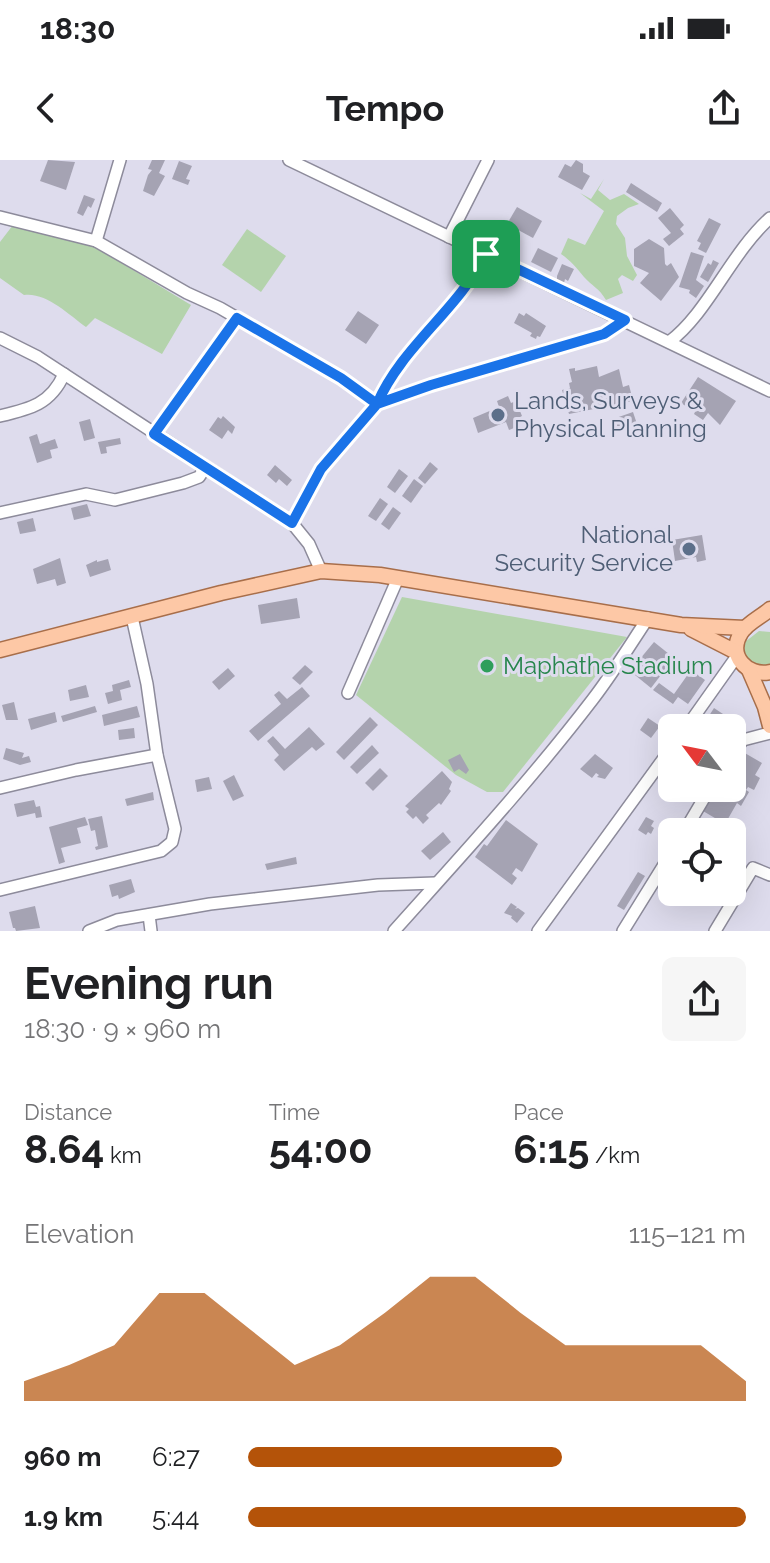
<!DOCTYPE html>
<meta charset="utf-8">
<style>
:root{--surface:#fff;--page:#f6f6f6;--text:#202124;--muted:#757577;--accent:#b45309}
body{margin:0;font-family:Raleway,sans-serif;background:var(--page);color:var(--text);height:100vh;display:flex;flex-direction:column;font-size:30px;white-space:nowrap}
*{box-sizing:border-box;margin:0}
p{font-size:26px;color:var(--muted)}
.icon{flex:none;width:44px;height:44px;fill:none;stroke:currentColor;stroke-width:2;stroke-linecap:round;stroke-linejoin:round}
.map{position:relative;height:771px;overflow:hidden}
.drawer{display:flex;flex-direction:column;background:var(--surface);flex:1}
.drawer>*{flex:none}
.needle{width:52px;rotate:302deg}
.fabs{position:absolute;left:658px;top:554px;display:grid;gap:16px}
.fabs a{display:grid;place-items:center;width:88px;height:88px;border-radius:12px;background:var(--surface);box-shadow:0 8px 32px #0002;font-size:40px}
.pin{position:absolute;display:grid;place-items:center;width:68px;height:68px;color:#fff;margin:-34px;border-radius:16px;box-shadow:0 4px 12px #0006}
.round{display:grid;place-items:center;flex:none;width:84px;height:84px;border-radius:12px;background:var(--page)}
.headline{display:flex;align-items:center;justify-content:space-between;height:136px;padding:0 24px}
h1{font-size:44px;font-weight:700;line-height:60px}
.stats{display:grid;grid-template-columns:repeat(3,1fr);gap:12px;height:136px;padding:8px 24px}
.stats div{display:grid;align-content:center}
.stats b{font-size:40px;font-weight:700}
.stats small{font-size:22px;font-weight:400}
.stats p{font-size:22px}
.chart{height:224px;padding:16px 24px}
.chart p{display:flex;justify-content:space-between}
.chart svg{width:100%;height:144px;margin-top:8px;fill:var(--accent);opacity:.7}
ul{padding:0 24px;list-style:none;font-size:26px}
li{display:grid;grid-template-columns:128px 96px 1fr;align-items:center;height:60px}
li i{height:20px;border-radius:10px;background:var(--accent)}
.status{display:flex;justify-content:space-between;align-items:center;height:56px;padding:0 40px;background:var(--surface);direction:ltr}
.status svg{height:22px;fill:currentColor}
header{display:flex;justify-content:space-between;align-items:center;height:104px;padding:0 24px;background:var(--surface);font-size:36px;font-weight:700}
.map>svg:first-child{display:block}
.green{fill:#b4d3ac}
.building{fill:#a5a3b3}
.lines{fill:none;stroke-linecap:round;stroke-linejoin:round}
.minor-casing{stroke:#8d8b9b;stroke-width:14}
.major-casing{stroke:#a86e4a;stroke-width:17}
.minor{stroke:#fff;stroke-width:11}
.major{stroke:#fdc8a6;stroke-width:14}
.route-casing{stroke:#fff;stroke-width:16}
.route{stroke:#1a73e8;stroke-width:10}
.service-dot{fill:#5c6f8a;stroke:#dedced;stroke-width:3}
.leisure-dot{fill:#2e9e5b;stroke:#dedced;stroke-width:3}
.labels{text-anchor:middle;stroke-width:6;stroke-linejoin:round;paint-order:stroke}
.service-label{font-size:24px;fill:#4e5e75;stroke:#dedced;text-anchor:start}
.leisure-label{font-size:24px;fill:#27864d;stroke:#dedced;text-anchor:start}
</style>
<div class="status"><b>18:30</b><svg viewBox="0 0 49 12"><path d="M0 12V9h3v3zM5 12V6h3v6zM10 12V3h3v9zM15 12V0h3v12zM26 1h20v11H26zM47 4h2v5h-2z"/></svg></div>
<header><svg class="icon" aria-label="back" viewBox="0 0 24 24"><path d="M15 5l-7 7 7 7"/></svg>Tempo<svg class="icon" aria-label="share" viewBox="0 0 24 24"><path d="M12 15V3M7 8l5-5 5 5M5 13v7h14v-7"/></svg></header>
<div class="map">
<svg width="770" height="771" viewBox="0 0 770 771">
<rect width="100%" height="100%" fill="#dedced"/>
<g class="green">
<path d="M604,19L598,30L610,40L624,34L639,44L628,48L617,56L616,64L625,78L627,96L637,115L633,121L622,115L618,119L623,133L606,140C599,128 592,126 584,117C576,107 571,101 561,94L568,78L585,85L604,51L580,33L591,39Z"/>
<path d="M13,65L95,87L191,145L162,194L95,158L86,167C68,154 46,132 24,135L0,118V82Z"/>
<polygon points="247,69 286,96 261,132 222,105"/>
<polygon points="402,437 627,477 503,632 487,632 456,615 356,535"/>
<path d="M759,471L770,472V506C753,507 740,502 745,482Z"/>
</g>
<g class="building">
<polygon points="48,0 75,2 66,30 40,21"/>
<polygon points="152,0 165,0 159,13 165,16 154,36 143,31 148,15 152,10 148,9"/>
<polygon points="576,0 583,4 583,12 590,16 582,30 558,17 565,4 571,7"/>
<polygon points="179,1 192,6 186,19 190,20 188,25 172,19"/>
<polygon points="631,23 662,43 657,52 626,32"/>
<polygon points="84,35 95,39 91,48 88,46 83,56 77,53"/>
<polygon points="517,47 542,61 533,78 507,64"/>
<polygon points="670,48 684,65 680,69 684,74 669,86 663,79 671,73 658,58"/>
<polygon points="709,58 721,64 706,93 698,89 701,83 697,81"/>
<polygon points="649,79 664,88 665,104 667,106 671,103 679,117 661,141 640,123 649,113 634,106 634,89"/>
<polygon points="538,88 558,98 551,112 531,102"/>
<polygon points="691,92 704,96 696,120 704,126 696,138 689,133 690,130 679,127"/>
<polygon points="713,100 719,103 708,122 700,117 708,103 711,105"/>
<polygon points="562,104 574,109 568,121 565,119 564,123 557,120 557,116"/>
<polygon points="358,151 379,165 366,184 345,170"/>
<polygon points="519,153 524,156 526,153 546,166 540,177 537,176 536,179 530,176 532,173 514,163"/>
<polygon points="597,206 599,217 619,209 623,227 629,225 633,241 569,254 562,230 570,228 569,223 572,222 569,209 575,208 575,211"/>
<polygon points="698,217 736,241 720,265 708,253 703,260 694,254 698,246 695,244 692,250 681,243"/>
<polygon points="508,236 511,243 516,241 522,256 516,259 519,266 509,270 506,262 478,273 473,258 499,247 497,241"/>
<polygon points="633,252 639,270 635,272 633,267 618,273 613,259"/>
<polygon points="223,256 235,267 232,274 228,270 222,279 209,270 218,257 221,259"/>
<polygon points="90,259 95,278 84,281 79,262"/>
<polygon points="37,274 40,284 55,279 58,288 50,290 52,298 37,303 29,277"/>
<polygon points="120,278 121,284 106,287 107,293 101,294 98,282"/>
<polygon points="430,302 438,309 425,324 418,318"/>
<polygon points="275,305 292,320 287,326 279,319 276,323 267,315"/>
<polygon points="399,309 408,316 395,333 387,327"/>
<polygon points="414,319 423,326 411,343 402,336"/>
<polygon points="380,338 388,344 376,361 368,356"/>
<polygon points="87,344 91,356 74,360 71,348"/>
<polygon points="393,347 401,353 389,370 381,364"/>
<polygon points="33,358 36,371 20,374 17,362"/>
<polygon points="702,375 706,400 697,402 696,397 675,401 672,380"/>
<polygon points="60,398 66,423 57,426 55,419 37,424 33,409"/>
<polygon points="108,399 111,410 90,417 86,405 97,400 97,402"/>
<polygon points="297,438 300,458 261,464 258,445"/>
<polygon points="654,482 674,498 651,528 630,511"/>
<polygon points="305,505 313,512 300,525 292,518"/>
<polygon points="228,508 235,516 219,530 212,522"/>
<polygon points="691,510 705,520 688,544 678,537 673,544 653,530 659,523 674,534"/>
<polygon points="129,520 131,527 120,530 122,540 108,544 105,533 113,531 112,525"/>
<polygon points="86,525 89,537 70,541 68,530"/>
<polygon points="302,527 310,536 258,581 249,571 281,544 274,535 279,531 287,539"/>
<polygon points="14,542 18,560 6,560 2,545"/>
<polygon points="95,546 97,552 63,562 61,556"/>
<polygon points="137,546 140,557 104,566 102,555"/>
<polygon points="714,548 726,556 719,567 707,559"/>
<polygon points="55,552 57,562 31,570 28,559"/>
<polygon points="370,557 378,565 344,600 336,592"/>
<polygon points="648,558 660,566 651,578 640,570"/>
<polygon points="309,567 325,584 316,591 312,587 284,611 274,600 279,595 267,581 273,576 285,589"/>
<polygon points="134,568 135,578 119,580 118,570"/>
<polygon points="372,585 379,593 357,614 350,607"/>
<polygon points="6,588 24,593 22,598 29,596 31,602 20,605 3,599"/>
<polygon points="743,592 762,603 755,615 760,618 754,630 748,627 746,630 749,632 741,646 737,643 725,664 703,651 710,639 715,642 724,628 732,628 732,611"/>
<polygon points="460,594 469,610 466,614 459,609 454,612 448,600"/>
<polygon points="595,594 613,608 605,619 597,617 599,615 596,613 592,618 580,609"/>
<polygon points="380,608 388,616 373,631 365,623"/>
<polygon points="442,611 452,622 449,629 451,631 441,645 439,643 426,655 429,658 423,664 416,656 413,659 406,652 409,649 405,646"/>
<polygon points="234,615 244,636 233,641 223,621"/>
<polygon points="209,617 212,629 197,632 195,620"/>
<polygon points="153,632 154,640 127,646 125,639"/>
<polygon points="34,640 36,647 40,646 42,657 36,658 35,653 17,657 14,644"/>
<polygon points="102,656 108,687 96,690 95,687 98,686 95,670 91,671 88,659"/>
<polygon points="85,657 88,665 77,668 81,683 61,688 65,702 59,704 49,667"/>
<polygon points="646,657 654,661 651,666 654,668 651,674 648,672 646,675 638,670"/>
<polygon points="506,660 538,684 522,712 516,708 512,714 517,718 512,725 475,697 484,684 487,686"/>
<polygon points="443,672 451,682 430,700 421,691"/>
<polygon points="296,697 297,704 267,710 265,704"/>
<polygon points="638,712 645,716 624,750 617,746"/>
<polygon points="131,719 135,732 119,739 118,735 112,737 109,725"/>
<polygon points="511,743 517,747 515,749 518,748 525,753 517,763 511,758 512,756 504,753"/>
<polygon points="35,746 40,768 16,771 15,768 13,768 9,752"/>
</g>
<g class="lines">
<g class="minor-casing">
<g id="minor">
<polyline points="289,0 770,231"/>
<polyline points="0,57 96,81 187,133 220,148 341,218 377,244"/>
<polyline points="449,77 488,0"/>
<polyline points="96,81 120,0"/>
<polyline points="0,178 38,197 292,363 309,384 321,411"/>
<path d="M669,182C708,153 730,94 770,58"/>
<path d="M377,244C401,186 458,150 486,94"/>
<path d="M0,256C30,249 51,244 64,214"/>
<polyline points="154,274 237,158"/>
<polyline points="0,353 86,334 115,340 183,323 199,317 205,308"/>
<polyline points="292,363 321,309 377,244 431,225 604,174 625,160"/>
<polyline points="348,533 398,418"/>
<polyline points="686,568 737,496"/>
<polyline points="732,594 743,580 770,573"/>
<polyline points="0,628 76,610 157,595"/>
<polyline points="684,672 710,628"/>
<polyline points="0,730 161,691 172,682 175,669 157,595 147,524 132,457"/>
<polyline points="149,755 151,771"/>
<polyline points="89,771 117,760 210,744 378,725 435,723"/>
<path d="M394,771C462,695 531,620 593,539C613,513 630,485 648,458"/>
<polyline points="538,771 672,587"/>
<polyline points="623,771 672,692"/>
<polyline points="715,771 753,708 770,715"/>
</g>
</g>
<g class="major-casing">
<g id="major">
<path d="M770,449C761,457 747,463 741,473C727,495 747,517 770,512"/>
<polyline points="691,469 736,492"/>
<polyline points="0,490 221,433 321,411 380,415 681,465 745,468"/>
<polyline points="749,510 765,547 770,566"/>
</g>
</g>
<use href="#minor" class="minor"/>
<use href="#major" class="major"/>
</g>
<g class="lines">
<g class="route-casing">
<path id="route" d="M486,94C458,150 402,186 377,244L341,218L237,158L154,274L292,363L321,309L377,244L431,225L604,174L625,160L486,94"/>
</g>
<use href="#route" class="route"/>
</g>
<g class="service-dot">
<circle cx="498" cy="255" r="8"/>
<circle cx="689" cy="389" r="8"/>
</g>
<circle class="leisure-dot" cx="487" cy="506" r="8"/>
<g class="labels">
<g class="service-label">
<text x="514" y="249">Lands, Surveys &amp;<tspan x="514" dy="28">Physical Planning</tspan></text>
<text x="673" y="383" text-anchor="end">National<tspan x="673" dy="28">Security Service</tspan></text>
</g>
<g class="leisure-label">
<text x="503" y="514">Maphathe Stadium</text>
</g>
</g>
</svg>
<div class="fabs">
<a><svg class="needle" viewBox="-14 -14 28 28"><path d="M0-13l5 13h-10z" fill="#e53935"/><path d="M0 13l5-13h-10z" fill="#757577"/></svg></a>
<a><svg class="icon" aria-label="locate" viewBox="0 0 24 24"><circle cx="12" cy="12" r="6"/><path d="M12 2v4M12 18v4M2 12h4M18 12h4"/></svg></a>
</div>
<div class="pin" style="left:486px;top:94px;background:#1e9e55"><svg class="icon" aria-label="arrive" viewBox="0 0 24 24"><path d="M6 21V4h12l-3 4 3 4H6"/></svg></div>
</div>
<section class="drawer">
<div class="headline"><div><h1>Evening run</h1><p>18:30 · 9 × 960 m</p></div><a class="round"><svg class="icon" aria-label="share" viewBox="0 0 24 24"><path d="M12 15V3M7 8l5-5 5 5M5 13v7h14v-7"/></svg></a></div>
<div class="stats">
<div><p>Distance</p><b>8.64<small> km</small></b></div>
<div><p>Time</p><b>54:00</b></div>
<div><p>Pace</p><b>6:15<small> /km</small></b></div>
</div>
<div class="chart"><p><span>Elevation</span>115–121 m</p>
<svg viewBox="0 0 160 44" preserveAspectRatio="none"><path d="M0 44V38L10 33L20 27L30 11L40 11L50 22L60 33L70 27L80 17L90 6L100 6L110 17L120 27L130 27L140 27L150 27L160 38V44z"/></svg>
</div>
<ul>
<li><b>960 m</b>6:27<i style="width:63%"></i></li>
<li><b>1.9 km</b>5:44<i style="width:100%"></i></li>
</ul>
</section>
